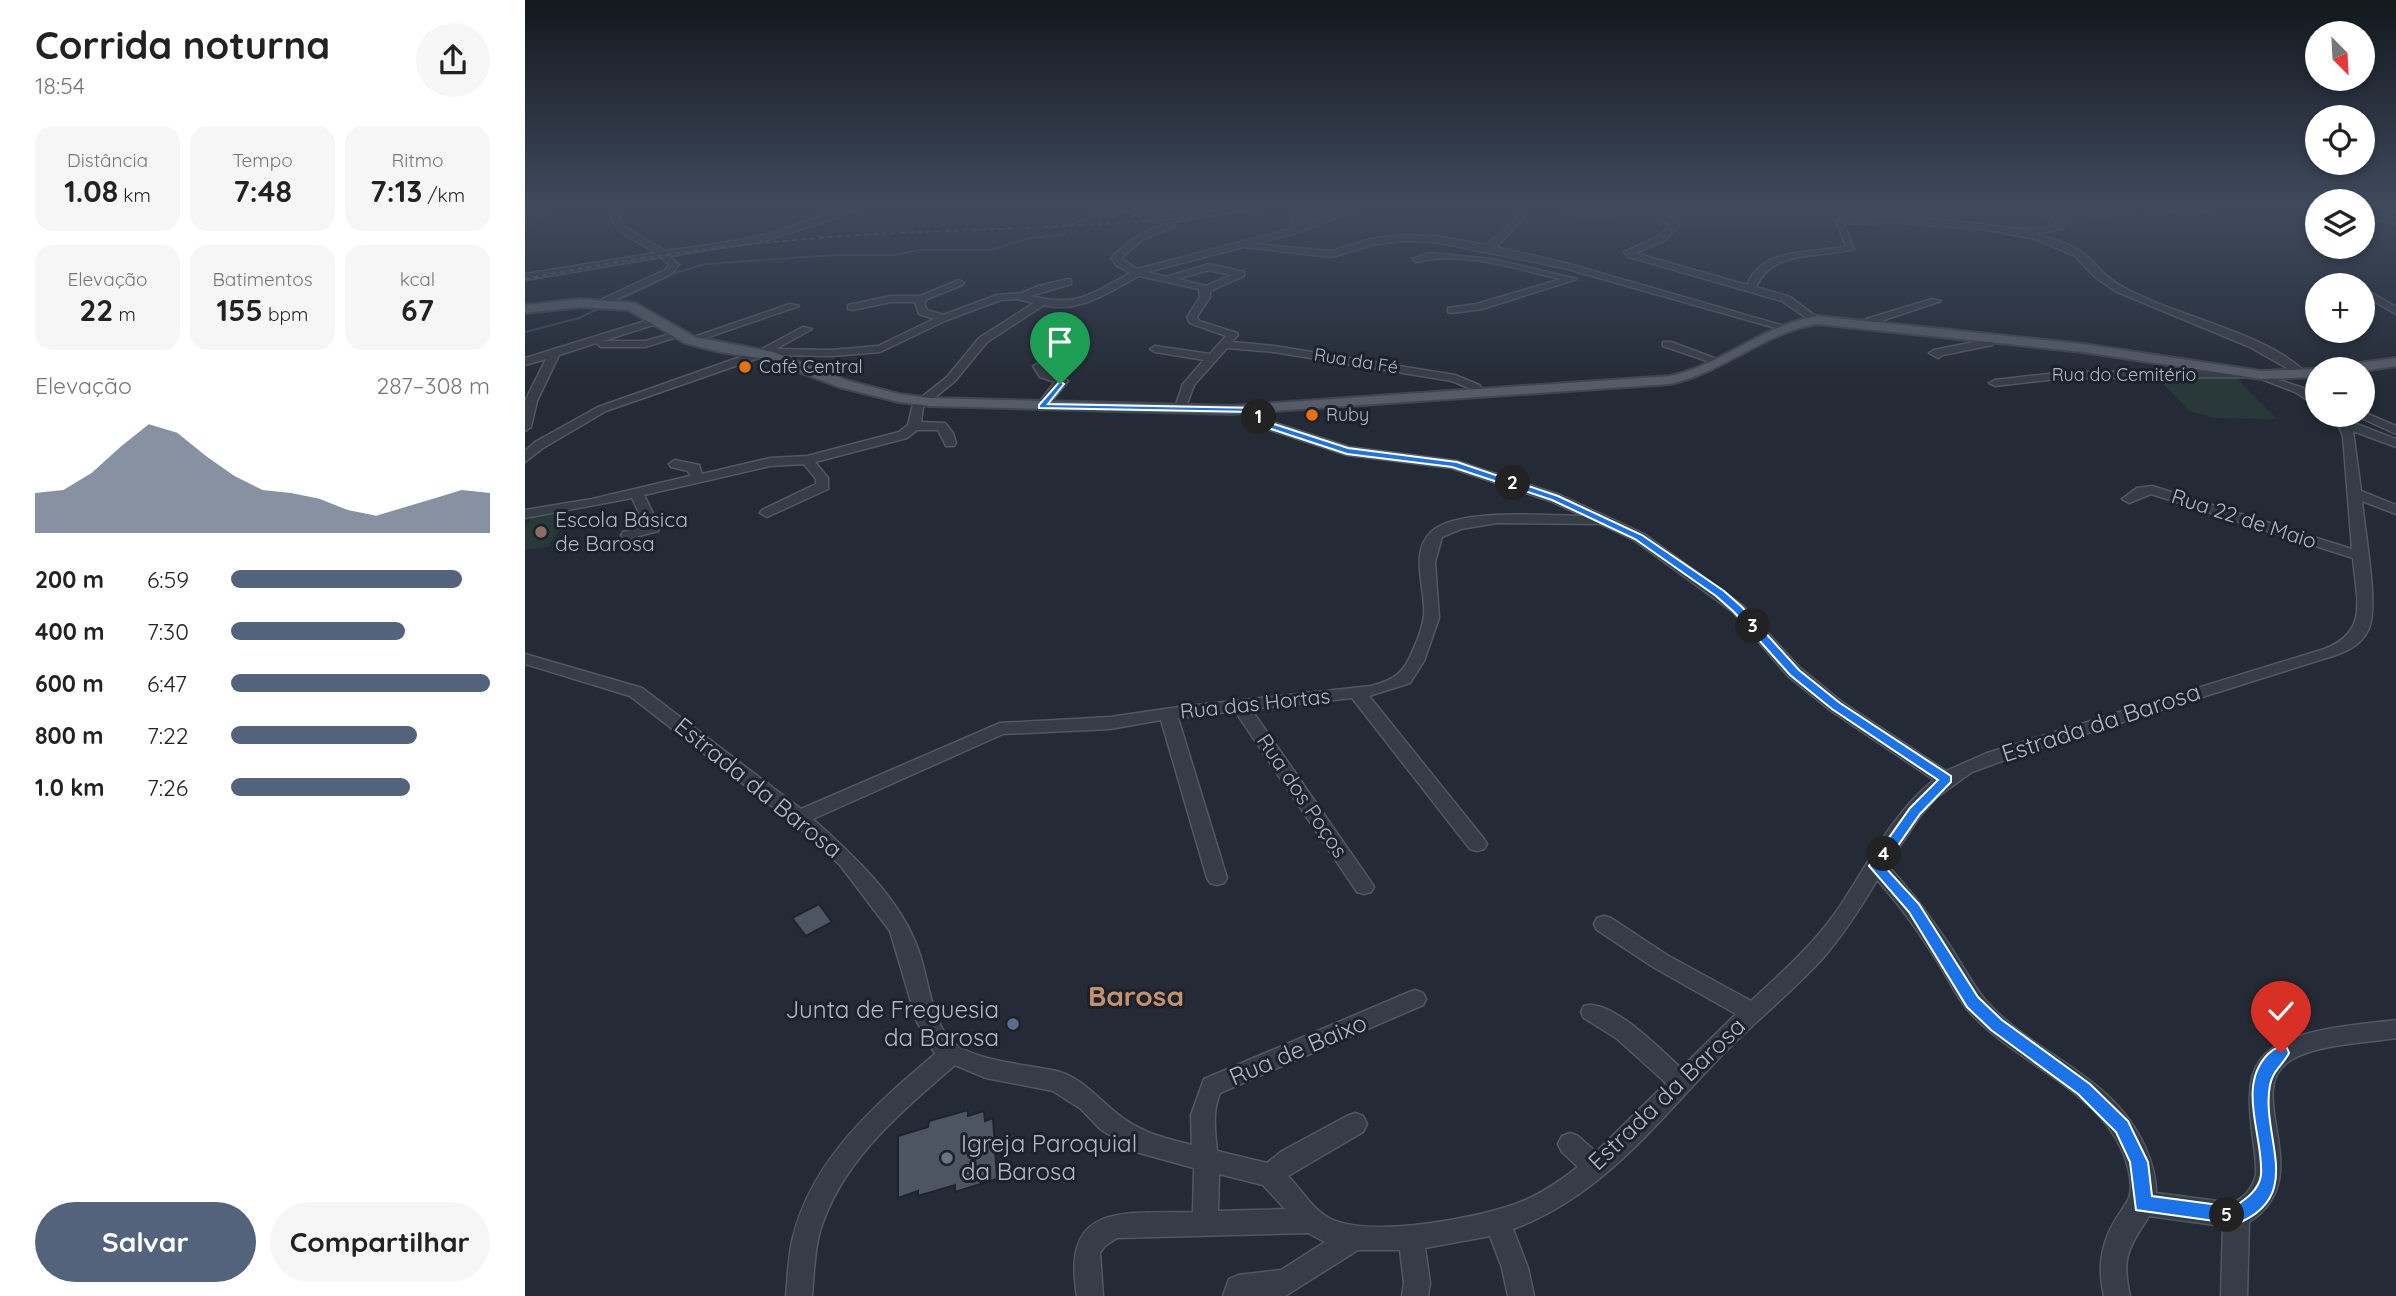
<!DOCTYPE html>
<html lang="pt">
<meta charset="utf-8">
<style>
:root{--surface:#fff;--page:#f6f6f6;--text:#222;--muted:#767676;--accent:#54637c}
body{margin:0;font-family:Quicksand,sans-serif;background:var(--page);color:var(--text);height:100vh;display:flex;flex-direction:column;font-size:26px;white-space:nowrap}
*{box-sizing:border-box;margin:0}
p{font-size:23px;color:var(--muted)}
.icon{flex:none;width:38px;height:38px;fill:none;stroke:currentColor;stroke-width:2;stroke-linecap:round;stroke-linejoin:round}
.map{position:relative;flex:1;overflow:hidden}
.details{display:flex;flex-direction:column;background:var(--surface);width:525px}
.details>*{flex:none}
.needle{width:46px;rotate:156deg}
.controls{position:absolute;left:1780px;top:21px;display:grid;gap:14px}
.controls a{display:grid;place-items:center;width:70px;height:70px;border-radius:50%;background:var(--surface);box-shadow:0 4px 10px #0003;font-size:35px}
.pin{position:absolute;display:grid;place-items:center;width:60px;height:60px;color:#fff;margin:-72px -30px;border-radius:50% 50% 50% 0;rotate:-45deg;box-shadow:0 0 7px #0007}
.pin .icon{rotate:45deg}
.km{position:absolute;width:35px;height:35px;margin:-18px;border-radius:50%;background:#222;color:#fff;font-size:19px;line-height:35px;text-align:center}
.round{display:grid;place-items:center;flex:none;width:74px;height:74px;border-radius:37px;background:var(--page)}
.head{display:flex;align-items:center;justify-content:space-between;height:119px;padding:0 35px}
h1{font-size:38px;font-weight:700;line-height:52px}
.stats{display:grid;grid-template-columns:repeat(3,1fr);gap:10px;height:119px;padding:7px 35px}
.stats div{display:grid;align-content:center;border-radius:18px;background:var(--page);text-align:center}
.stats b{font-size:30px;font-weight:700}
.stats small{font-size:19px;font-weight:400}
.stats p{font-size:19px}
.chart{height:196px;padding:14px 35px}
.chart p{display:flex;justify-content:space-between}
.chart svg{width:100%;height:126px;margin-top:7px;fill:var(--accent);opacity:.7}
.action{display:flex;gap:14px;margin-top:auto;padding:14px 35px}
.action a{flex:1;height:80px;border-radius:42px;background:var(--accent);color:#fff;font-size:28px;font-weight:700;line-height:80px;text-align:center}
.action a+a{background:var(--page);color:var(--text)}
ul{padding:0 35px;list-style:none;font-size:23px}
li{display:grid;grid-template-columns:112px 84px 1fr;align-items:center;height:52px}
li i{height:18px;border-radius:9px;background:var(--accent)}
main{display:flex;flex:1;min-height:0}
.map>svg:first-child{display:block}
.green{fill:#293939}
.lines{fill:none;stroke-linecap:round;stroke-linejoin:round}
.stream{stroke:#3b495d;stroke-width:2}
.building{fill:#4c5561;stroke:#1e242d;stroke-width:2}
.minor-casing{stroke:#525861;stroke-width:3}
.major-casing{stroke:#404650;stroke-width:4}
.minor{fill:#373d47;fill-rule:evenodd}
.major{fill:#555c67;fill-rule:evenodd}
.rail{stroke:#59616d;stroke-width:2;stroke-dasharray:4.5 4.5;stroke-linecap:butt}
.route{fill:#1a73e8;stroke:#fff;stroke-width:2}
.food-dot{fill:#e8710a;stroke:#1c222b;stroke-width:2.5}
.education-dot{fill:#8d6e63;stroke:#1c222b;stroke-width:2.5}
.service-dot{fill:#5c6f8a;stroke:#1c222b;stroke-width:2.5}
.worship-dot{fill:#6b7280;stroke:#1c222b;stroke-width:2.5}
.labels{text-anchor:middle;stroke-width:6;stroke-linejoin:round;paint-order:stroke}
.far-street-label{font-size:18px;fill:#b2b8c3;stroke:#1c222b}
.far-poi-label{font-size:18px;fill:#b2b8c3;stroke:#1c222b;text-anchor:start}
.street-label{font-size:21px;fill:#b2b8c3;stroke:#1c222b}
.poi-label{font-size:21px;fill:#b2b8c3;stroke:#1c222b;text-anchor:start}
.near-street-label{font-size:24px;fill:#b2b8c3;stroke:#1c222b}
.near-poi-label{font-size:24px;fill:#b2b8c3;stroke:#1c222b;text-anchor:end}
.near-quarter-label{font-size:28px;font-weight:bold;fill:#c5926b;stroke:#1c222b}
</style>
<main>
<section class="details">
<div class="head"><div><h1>Corrida noturna</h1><p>18:54</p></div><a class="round"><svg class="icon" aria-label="share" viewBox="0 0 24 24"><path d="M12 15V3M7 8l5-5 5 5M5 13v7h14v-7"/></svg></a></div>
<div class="stats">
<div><p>Distância</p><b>1.08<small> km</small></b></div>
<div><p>Tempo</p><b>7:48</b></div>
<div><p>Ritmo</p><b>7:13<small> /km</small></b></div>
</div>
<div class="stats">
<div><p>Elevação</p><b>22<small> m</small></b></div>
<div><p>Batimentos</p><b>155<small> bpm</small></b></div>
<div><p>kcal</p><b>67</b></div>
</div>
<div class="chart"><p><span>Elevação</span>287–308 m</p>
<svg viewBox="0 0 160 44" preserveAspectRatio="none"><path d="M0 44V30L10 29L20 23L30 14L40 6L50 9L60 17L70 24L80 29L90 30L100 32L110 36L120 38L130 35L140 32L150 29L160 30V44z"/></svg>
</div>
<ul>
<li><b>200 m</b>6:59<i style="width:89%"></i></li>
<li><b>400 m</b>7:30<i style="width:67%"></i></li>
<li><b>600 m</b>6:47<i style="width:100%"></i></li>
<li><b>800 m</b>7:22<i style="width:72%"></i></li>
<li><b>1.0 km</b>7:26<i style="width:69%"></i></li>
</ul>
<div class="action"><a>Salvar</a><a>Compartilhar</a></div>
</section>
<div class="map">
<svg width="1871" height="1296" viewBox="0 0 1871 1296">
<rect width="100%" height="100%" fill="#242b36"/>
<g class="green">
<polygon points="0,206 38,206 0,233"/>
<polygon points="996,206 1647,206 1558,226 1463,233 1376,225 1222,229 1068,223"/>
<polygon points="1630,376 1710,377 1752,419 1690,418 1665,411"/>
<polygon points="45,513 23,547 0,550 0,528 7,517"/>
</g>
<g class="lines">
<g class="stream">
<polyline points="596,207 599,206"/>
<polyline points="540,227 582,209"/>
<polyline points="87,303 153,272 180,264 311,255 371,255 393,250 465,250 505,238 540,234 540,231"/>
<polyline points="0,332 54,318 77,307"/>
</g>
</g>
<g class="building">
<polygon points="294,904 307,922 281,936 267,918"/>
<polygon points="443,1110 443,1116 459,1111 460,1121 468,1118 472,1179 430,1192 430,1185 393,1196 393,1191 373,1198 373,1136 403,1127 404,1121"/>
</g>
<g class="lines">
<g class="minor-casing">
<g id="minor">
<path d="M88,206H96L94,217L100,227L140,251C174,246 209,243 242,234C277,225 309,206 346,206L243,240L145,256L154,265L146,274L77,306L73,305V301L140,270L144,265L136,257L0,280V274L131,253L94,231L86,217Z"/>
<polygon points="571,206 607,207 630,217 642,217 723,206 746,206 642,223 628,222 605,212"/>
<path d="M786,206H798L775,216L777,225L829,206H841L771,233L729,244L807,251L846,239L877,235L910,236L962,245L998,211L1002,214L1001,216L971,247L1044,264L1263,327L1254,329L1039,268L910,242L877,241L847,245L807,257L719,247L622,272L641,277L684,264L719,272V276L685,291V297L672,317L674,321L712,333L713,335L707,342L749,346L930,375L954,385L962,394L952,396L946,389L927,381L749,352L702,348L669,385L659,412H651L649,410L658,384L679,360L630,352L625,349L630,346L685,354L701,336L665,323L662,317L675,297L674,289L614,276C583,292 554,314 519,305L462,342L430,381L398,407L396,422L420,423L428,433L431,443L429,446H421L413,430H392L382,438L290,462L303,478V489L242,517L235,513L237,510L291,484V479L279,464L245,466L119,495L135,528L133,531L103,539L98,538L96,535L98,532L120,526L107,498L0,518V510L67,499L165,476L163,471L146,467L144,464L150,460L174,465L177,474L245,458L282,456L374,432L383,425L388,404L422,377L454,338L509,303L492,299L476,300L422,320L355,352L307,356L242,355L81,411L18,448L0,462V451L10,442L73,407L235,350L278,327L287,329L251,349L307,350L353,346L409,319L394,314L390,302H366L327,310L323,309V305L366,296H395L434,280L439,283L437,285L402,299L399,304L402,310L418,315L472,295L496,293L514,286L543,279L546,280V284L506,296C552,308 566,294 605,273L592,266L586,258C598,246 634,217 650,226L617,240L596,258L612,269L769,228L767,213ZM684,270L706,275L681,286L653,279Z"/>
<path d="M1505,206C1520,206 1533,211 1542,223L1536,229L1510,234C1526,238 1546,244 1559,254C1571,263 1578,275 1591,283C1644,316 1742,331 1783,375L1773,377L1760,367L1725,347L1590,291L1569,276L1550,256L1510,239L1456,229L1367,222L1319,224L1329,249C1296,258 1247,249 1231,287L1265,297L1293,318L1294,320L1289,323L1257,301L1104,257L1099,252L1133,236L1146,225L1113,210C1124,204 1146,216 1155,224L1140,240L1110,253L1222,285C1239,245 1286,255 1321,246L1311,221C1356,210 1407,219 1453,224C1479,226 1508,236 1533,223L1529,218Z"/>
<polygon points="1613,206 1666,209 1697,206 1666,215"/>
<polygon points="1854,206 1871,206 1871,212 1855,208"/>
<polygon points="1838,212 1871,218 1871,224 1838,217"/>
<path d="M905,253L967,259L1052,279L957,309L927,313L923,312V308L952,304L1036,279C991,269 938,250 892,262L887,259Z"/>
<polygon points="1823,280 1833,285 1820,285 1820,281"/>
<polygon points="1838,288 1871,307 1871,314 1838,295"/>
<polygon points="1407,299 1416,301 1350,323 1348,326 1339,324 1341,319"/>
<polygon points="265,304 274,306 169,342 160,340"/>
<polygon points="130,318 135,321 134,323 78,341 120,341 153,332 158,335 120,347 76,347 71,343 34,355 12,401 6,427 0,431 0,401 21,359 0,365 0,358"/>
<polygon points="1468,334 1473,337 1467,345 1418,355 1413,358 1404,353 1409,350 1459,340"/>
<polygon points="1138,342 1146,342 1200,362 1191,364 1138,346"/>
<polygon points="514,363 518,364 523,373 543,381 521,408 517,410 511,406 530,382 515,377 508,366"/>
<polygon points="1728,371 1778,388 1792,398 1792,406 1770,392 1731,377 1541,378 1470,386 1464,383 1470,380 1541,372"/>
<path d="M732,406L736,408L740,417L747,422L824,447L932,461L1035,495L1119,534L1218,606L1275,668L1317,702L1421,771L1462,753L1799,649C1845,632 1831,598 1828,558L1626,494L1604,503L1597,499L1612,488L1627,486L1827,549L1818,436L1814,427L1802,415H1815L1821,420L1871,439V447L1828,431L1836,491L1871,505V514L1837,501C1839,528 1854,606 1844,628C1838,643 1825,650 1811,655L1502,752L1447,772L1412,797L1396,815L1362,865C1386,890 1407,919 1427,949C1438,966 1448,986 1462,1002C1512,1057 1587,1074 1620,1147C1627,1162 1631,1177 1631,1193L1708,1203C1721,1196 1727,1189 1731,1175C1732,1149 1723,1122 1725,1095C1725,1084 1728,1070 1735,1060C1758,1028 1835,1025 1871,1020V1038C1841,1043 1792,1044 1766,1060C1714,1091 1796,1176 1724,1222L1722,1296H1696L1698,1226L1624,1216C1604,1248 1596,1256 1605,1296H1579C1573,1270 1575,1248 1588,1224C1600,1202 1610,1201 1604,1172C1588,1096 1499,1068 1450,1018C1434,1002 1424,980 1412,961C1394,932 1375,905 1352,880C1336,907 1319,934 1298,958C1268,991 1233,1019 1202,1050C1136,1117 1080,1195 988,1229L1003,1268L1009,1296H983L977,1268L965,1236L900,1248L905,1283L903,1296H877L879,1283L875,1250H833L760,1296H698L704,1279L713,1275L756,1270L800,1242L783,1233L592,1238L580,1246L575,1253L578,1296H552C536,1201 598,1214 668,1212L669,1168L611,1152L575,1129L556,1109L528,1091L461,1078L430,1065C376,1112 317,1160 295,1231C289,1252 289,1275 287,1296H261C263,1276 263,1257 268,1237C288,1158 350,1105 410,1054L392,1022L365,931L315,865L267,822L105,696L0,664V654L117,688L276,809L475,723L585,717L654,707L846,686C869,680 879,673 888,650C893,639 898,627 899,615C901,589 884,553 906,532C932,507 1023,516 1058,516L1025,501L926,468L822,455L739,428L730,422L726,410ZM972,523L1075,524L1109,540L1208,612L1263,676L1305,710L1409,780C1366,814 1342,867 1311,912C1287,946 1256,973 1226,1001L1142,955L1086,918L1079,916L1072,918L1069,924L1072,930L1128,967L1211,1014L1156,1068C1137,1051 1085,997 1059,1006L1056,1012L1059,1018L1091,1038L1141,1083L1071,1152L1053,1136L1045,1133L1037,1136L1033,1144L1037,1152L1053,1167C1036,1180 1018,1193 998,1201C958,1218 843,1239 804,1218C787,1209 776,1189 763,1176L838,1132L842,1124L838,1116L830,1113L822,1116L757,1151L742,1163L692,1151C690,1130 687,1113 695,1093L898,1005L901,999L898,993L890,990L882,993L679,1079L666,1115L667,1145C639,1138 613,1132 590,1112C573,1098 557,1079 535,1072C505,1064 439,1062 421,1035C405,1011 403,976 393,949C374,897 328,855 288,819L478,734L585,729L636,720L682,878L685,883L692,885L699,883L702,878L653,718L710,711L832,892L839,894L846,892L849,887L846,882L726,709L827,698L945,849L952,851L959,849L962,844L959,839L844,696L885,683L899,661L914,618L910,562L917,537L936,529ZM694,1174L738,1185L760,1209L693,1211Z"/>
<polygon points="1838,412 1871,426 1871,434 1830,415 1838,415"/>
</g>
</g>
<g class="major-casing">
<g id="major">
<path d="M56,299L110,303L170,337L248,352L324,381L374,394L405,398L706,406L1145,376C1199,364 1235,326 1292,316L1558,344L1736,371L1792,369H1793L1792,377L1736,379L1558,352L1292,324C1238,333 1200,372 1145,384L706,414L405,406L374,402L314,387L240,359L195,352L160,343L103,310L56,307L0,313V305Z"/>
<polygon points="1871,358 1871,366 1838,371 1813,369 1820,365"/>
</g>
</g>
<use href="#minor" class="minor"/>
<use href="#major" class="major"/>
<path class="rail" d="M0,279C111,257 223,242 336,235C476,227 615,228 754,206"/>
</g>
<linearGradient id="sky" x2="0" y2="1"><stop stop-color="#14181e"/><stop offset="0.53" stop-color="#3f4a5d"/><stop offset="1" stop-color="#3f4a5d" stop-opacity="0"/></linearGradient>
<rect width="1871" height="388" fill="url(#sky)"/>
<path class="route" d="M535,381L539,384L523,404L735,408L738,418L746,423L823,448L932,462L1033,496L1117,535L1199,591L1217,607L1274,670L1315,703L1426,776V782L1395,814L1359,866L1394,904L1453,997L1477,1020L1565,1084L1603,1121L1623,1162L1627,1196L1709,1207C1721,1199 1734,1190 1736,1175C1739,1138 1711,1086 1743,1054C1749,1048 1754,1046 1762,1048L1764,1053C1758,1065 1748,1070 1745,1085C1735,1137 1782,1196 1711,1224L1611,1210L1605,1162L1591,1132L1553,1094L1466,1030L1442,1007L1384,912L1344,866L1385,808L1413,780L1307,709L1265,675L1209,612L1191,596L1110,539L1027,500L927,467L822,454L740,427L731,421L728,412L514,408V405Z"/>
<g class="food-dot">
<circle cx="220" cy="367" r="7"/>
<circle cx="787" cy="415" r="7"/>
</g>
<circle class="education-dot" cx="16" cy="532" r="7"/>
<circle class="service-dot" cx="488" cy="1024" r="7"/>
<circle class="worship-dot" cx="422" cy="1158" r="7"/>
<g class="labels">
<g class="far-street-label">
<text transform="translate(831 361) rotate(9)" y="6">Rua da Fé</text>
<text x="1599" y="381">Rua do Cemitério</text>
</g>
<g class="far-poi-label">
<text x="234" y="373">Café Central</text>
<text x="801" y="421">Ruby</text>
</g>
<g class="street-label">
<text transform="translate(1719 519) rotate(18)" y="7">Rua 22 de Maio</text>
<text transform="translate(730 704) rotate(-6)" y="7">Rua das Hortas</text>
<text transform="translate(777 796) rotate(56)" y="7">Rua dos Poços</text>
</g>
<g class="poi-label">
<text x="30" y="527">Escola Básica<tspan x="30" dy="24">de Barosa</tspan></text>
</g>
<g class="near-street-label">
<text transform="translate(1576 723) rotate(-18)" y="8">Estrada da Barosa</text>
<text transform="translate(233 788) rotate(39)" y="8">Estrada da Barosa</text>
<text transform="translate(773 1050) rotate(-23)" y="8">Rua de Baixo</text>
<text transform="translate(1142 1094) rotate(-44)" y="8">Estrada da Barosa</text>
</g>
<g class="near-poi-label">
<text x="474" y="1018">Junta de Freguesia<tspan x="474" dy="28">da Barosa</tspan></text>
<text x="436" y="1152" text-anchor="start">Igreja Paroquial<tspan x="436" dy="28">da Barosa</tspan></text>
</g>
<g class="near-quarter-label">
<text x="611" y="1006">Barosa</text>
</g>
</g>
</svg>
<div class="controls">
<a><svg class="needle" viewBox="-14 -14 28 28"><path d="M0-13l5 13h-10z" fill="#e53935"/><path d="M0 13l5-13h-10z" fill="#767676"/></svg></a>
<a><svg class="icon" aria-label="locate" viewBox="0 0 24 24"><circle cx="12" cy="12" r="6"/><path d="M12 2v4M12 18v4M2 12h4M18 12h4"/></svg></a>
<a><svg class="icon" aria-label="layers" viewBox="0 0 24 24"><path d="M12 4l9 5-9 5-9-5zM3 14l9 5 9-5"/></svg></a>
<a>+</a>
<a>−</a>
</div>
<div class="pin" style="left:535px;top:384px;background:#1e9e55"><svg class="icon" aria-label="arrive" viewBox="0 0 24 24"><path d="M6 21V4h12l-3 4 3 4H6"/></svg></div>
<div class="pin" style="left:1756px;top:1053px;background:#d93025"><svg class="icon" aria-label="check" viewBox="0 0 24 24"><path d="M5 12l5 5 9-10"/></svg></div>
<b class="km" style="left:734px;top:417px">1</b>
<b class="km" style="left:988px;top:483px">2</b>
<b class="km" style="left:1228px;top:626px">3</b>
<b class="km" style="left:1359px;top:854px">4</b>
<b class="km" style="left:1702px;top:1215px">5</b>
</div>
</main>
